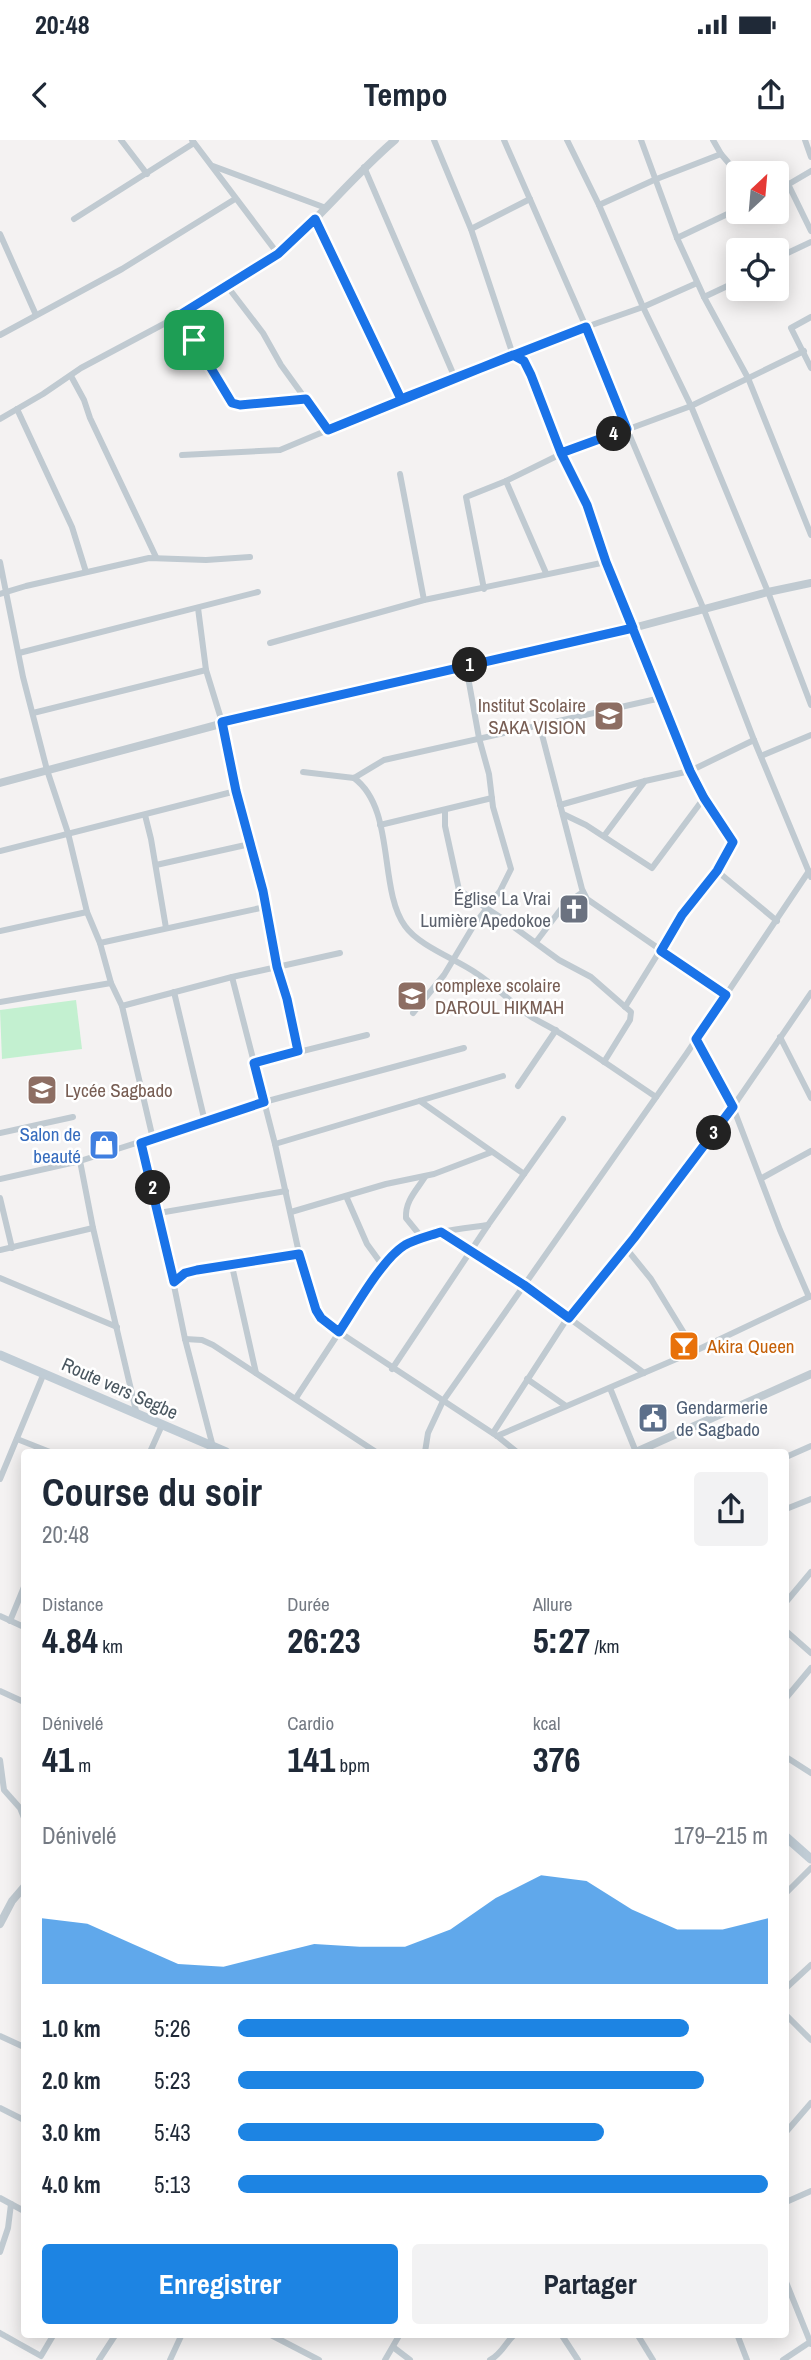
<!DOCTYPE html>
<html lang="fr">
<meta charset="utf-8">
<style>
:root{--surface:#fff;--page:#f2f2f3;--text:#1f2937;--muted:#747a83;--accent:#1d84e3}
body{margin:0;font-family:"Archivo Narrow",sans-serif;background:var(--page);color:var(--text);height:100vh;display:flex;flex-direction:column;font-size:26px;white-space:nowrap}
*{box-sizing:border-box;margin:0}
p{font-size:23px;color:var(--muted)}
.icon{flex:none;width:38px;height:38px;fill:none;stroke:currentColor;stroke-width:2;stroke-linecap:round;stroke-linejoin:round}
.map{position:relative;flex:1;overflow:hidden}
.panel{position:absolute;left:21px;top:1309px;width:768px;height:889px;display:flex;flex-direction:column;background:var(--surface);border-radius:7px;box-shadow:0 4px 18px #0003}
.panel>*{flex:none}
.needle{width:46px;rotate:26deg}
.tools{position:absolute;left:726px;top:21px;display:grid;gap:14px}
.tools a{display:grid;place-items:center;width:63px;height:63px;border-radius:7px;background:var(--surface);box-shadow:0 4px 18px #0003;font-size:35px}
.pin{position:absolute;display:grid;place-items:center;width:60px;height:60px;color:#fff;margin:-30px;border-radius:14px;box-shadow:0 4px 10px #0006}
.km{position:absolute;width:35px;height:35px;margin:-18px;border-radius:50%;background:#222;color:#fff;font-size:19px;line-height:35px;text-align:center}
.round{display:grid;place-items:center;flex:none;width:74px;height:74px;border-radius:7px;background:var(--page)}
.headline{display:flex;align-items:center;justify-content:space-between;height:119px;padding:0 21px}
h1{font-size:38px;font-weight:700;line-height:52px}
.metrics{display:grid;grid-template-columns:repeat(3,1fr);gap:10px;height:119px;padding:7px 21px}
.metrics div{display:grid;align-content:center}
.metrics b{font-size:35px;font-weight:700}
.metrics small{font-size:19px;font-weight:400}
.metrics p{font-size:19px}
.chart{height:196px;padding:14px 21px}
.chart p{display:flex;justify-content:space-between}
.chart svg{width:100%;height:126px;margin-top:7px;fill:var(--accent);opacity:.7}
.action{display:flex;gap:14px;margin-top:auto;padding:14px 21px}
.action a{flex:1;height:80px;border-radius:7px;background:var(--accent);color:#fff;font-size:28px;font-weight:700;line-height:80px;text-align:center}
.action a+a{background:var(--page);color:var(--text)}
ul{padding:0 21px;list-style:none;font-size:23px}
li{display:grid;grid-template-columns:112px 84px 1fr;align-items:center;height:52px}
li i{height:18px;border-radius:9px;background:var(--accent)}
.status{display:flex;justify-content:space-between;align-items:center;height:49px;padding:0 35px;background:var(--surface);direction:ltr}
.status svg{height:19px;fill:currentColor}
header{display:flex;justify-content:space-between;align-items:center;height:91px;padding:0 21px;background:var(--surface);font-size:32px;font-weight:700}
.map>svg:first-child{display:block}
.green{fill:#c3f0d0}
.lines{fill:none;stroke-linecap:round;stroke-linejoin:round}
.minor{stroke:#c0cad1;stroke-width:6}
.tertiary{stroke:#c0cad1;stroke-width:8}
.secondary{stroke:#c0ccd5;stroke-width:9}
.route-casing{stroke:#fff;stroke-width:14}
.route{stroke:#1a73e8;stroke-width:9}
.labels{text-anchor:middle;stroke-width:5;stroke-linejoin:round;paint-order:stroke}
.education-label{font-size:19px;fill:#785e54;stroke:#fff;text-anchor:start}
.worship-label{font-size:19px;fill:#5b616d;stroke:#fff;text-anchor:end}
.shop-label{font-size:19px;fill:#366cbe;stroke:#fff;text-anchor:end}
.food-label{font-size:19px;fill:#c56008;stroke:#fff;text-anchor:start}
.street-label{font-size:19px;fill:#4a5760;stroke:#fff}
.service-label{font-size:19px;fill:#4e5e75;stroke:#fff;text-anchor:start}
</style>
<div class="status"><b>20:48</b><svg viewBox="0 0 49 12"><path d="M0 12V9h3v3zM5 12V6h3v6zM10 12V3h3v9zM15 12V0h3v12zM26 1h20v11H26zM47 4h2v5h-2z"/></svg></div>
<header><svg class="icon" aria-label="back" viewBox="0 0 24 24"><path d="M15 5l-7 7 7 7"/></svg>Tempo<svg class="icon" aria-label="share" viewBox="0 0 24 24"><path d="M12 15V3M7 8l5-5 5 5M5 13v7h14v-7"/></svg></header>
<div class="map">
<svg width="811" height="2220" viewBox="0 0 811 2220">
<rect width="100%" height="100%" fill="#f4f2f2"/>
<polygon class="green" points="76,860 82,909 2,919 0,870"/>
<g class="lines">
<g class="minor">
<polyline points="121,0 147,34"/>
<polyline points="434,0 471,89 513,215 524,221 531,235 561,314 587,365 606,422 690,631 704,658 733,702 717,731 682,775 625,867"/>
<polyline points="504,0 586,187 627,289 704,470 754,600 811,737"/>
<polyline points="567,0 599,65 643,167 691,266 768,452 811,565"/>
<polyline points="641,0 677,98 704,157 748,238 811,395"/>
<polyline points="713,0 721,14 738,34"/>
<polyline points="805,0 811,17"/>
<polyline points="213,26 326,68"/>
<polyline points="364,27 455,238"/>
<polyline points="789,46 811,91"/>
<polyline points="777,51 811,31"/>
<polyline points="599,65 654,40 721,14"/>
<polyline points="74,79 194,3"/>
<polyline points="315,79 402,259"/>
<polyline points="471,89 530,59"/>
<polyline points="0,94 36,175"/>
<polyline points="677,98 738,69"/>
<polyline points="777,118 811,102"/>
<polyline points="227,146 263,193 281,225 328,290"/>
<polyline points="704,157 738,141"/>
<polyline points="179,176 232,263 240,265 306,259"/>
<polyline points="811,177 791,188 811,228"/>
<polyline points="0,195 122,129 235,59"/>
<polyline points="71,236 84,260 90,278 156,417"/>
<polyline points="17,269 72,387 86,432"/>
<polyline points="0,279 43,254 81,228 173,179 278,114 192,0"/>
<polyline points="182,315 280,310 402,259 586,187 643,167 697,143"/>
<polyline points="400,334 424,460"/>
<polyline points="506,341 546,433"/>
<polyline points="0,422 23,537 47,630 68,693 87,772 100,803 111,843 122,866 153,999"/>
<polyline points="484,449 466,357 506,341 561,314 691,266 804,211"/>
<polyline points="0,454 26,446 149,418 206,420 250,417"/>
<polyline points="198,468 206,530 222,582 297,911"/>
<polyline points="270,503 424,460 606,422"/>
<polyline points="19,513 258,452"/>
<polyline points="33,573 206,530"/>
<polyline points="540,587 582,749 587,759 726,855"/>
<polyline points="761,616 811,595"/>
<polyline points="303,632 354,638 384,620 661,558"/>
<path d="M354,638C396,669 378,749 405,786C419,806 456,819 476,833C495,845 511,863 530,876C539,882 549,886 558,892C591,912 623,935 656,957"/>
<polyline points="560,665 645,641 690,631 754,600"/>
<polyline points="445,671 445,686 459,750 500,777 559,820 591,837 631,872 630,880 604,922"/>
<polyline points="563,674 586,685 652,728 704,658"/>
<polyline points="145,675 151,699 166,788"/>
<polyline points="380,685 492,658"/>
<polyline points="604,696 645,641"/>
<polyline points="0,711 236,651"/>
<polyline points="156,725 250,704"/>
<polyline points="717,731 777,781"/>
<polyline points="0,791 87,772"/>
<polyline points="536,802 564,765 583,752"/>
<polyline points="100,803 265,767"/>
<polyline points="232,837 275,1004 299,1113 316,1170 321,1178 339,1192 497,1296 517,1312"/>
<polyline points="174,852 205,982"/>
<polyline points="0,862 111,843"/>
<polyline points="122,866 232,837 340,813"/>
<polyline points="413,873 444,835 474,785 500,751 511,729 493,667 489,634 479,598 466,526"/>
<polyline points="780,897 811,958"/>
<polyline points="696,899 733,967 780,1090 809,1157"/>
<polyline points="254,923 367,895"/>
<polyline points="518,946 556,890"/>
<polyline points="420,961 524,1034"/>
<polyline points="0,993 73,977"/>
<polyline points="141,1003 159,1073 185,1199 213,1307"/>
<polyline points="275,1004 503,936"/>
<polyline points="80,1021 93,1088 137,1275"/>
<polyline points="762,1038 811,1011"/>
<polyline points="0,1039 80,1021 264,962 464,908"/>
<polyline points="346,1056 367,1104 383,1126"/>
<polyline points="0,1058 12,1108"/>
<polyline points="291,1072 386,1044 434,1034 492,1012"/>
<polyline points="159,1073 286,1051"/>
<polyline points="442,1092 524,1145 644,1233"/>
<path d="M423,1099L406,1078C405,1061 416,1051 425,1037"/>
<polyline points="625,1107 651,1139 695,1211"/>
<polyline points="0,1110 93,1088"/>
<polyline points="232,1126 256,1233"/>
<polyline points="0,1138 117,1187"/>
<polyline points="174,1142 185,1133 197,1130 299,1113"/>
<polyline points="185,1199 202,1200 213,1205 376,1312"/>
<polyline points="392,1229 488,1085 563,979"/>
<polyline points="527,1239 566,1266"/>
<polyline points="610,1248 636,1312"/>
<path d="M296,1258C319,1223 341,1189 364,1155C375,1138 387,1116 405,1105C430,1091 460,1089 488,1085"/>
<polyline points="493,1293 572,1171 634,1098 674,1044 686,1031 728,974 811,853"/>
<polyline points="497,1296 695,1211 811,1156"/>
<polyline points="17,1299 50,1312"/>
<polyline points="150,1312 162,1285"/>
<polyline points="425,1312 428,1293 443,1261 687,913 809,731"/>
<polyline points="786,1317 811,1306"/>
<polyline points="0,1339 44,1233"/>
<polyline points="786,1369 811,1359"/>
<polyline points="786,1462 811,1432"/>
<polyline points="0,1476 24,1487"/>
<polyline points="10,1481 24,1447"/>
<polyline points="786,1491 811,1513"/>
<polyline points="0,1551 24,1562"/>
<polyline points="786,1558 811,1528"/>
<polyline points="786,1617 811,1633"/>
<polyline points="0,1620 4,1650 20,1668 24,1678"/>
<polyline points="786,1753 811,1728"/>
<polyline points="786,1848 811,1825"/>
<polyline points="786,1875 811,1900"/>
<polyline points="0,1896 24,1907"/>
<polyline points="0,1968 24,1980"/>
<polyline points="786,1992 811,1963"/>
<polyline points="0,2058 24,2071"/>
<polyline points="786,2062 811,2051"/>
<polyline points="0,2112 8,2088 11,2064"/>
<polyline points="786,2142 811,2204"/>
<polyline points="0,2193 41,2216 54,2194"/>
<polyline points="269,2194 319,2220"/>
<polyline points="561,2194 578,2220"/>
<polyline points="637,2194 653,2220"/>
<polyline points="737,2194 747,2220"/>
<polyline points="393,2207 410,2220"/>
<polyline points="99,2220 116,2194"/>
<polyline points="170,2220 182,2194"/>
<polyline points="385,2220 400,2194"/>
<path d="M490,2220C502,2214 505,2203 515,2194"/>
<polyline points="783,2220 810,2202"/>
</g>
<g class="tertiary">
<path d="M278,114C319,79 353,36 395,0"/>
<polyline points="0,643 284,567 633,488 768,452 811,443"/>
<polyline points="636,1312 811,1234"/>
<polyline points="0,1784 12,1761 24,1747"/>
</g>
<g class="secondary">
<polyline points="0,1215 226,1312"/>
<polyline points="786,1697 811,1719"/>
</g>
</g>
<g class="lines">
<g class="route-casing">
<path id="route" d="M194,200L232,263L240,265L306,259L328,290L513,215L524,221L531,235L561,313L587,365L606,422L633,488L222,582L236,651L263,751L277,827L287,859L298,911L254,923L264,962L141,1003L174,1142L185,1133L197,1130L299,1114L316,1170L321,1178L339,1192C355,1168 382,1119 405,1105C416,1099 429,1096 441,1092L524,1145L569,1178L634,1098L733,967L696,899L726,855L661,811L682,775L717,731L733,702L704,658L690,631L606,422L587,365L561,313L627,289L586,187L401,259L315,79L278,114L178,176L194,200"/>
</g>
<use href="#route" class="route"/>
</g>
<defs>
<g id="school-square" transform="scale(1.575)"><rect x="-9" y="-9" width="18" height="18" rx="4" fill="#8d6e63" stroke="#fff"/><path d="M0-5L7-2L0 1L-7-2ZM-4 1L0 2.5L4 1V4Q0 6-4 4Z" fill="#fff"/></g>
<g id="church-square" transform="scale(1.575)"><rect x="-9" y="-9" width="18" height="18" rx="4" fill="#6b7280" stroke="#fff"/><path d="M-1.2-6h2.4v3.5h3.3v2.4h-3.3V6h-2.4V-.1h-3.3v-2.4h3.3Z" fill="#fff"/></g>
<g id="shop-square" transform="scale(1.575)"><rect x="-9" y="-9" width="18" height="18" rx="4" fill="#3f7fe0" stroke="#fff"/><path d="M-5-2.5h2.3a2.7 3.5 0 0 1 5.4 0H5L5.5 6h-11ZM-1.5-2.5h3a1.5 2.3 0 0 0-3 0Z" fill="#fff"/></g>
<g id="bar-square" transform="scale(1.575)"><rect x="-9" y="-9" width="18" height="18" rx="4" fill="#e8710a" stroke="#fff"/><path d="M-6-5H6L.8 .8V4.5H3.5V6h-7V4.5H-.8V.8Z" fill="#fff"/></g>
<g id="civic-square" transform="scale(1.575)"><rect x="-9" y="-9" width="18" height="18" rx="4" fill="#5c6f8a" stroke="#fff"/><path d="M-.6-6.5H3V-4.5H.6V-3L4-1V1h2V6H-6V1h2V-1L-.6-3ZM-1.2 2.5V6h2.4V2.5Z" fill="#fff"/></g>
</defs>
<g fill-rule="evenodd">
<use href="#school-square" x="609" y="576"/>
<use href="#church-square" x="574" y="769"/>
<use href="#school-square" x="412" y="856"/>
<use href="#school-square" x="42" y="950"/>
<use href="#shop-square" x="104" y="1005"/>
<use href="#bar-square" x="684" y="1206"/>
<use href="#civic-square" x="653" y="1278"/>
</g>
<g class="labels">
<g class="education-label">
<text x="586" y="572" text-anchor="end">Institut Scolaire<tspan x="586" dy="22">SAKA VISION</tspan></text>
<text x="435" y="852">complexe scolaire<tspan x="435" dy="22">DAROUL HIKMAH</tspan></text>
<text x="65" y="957">Lycée Sagbado</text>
</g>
<g class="worship-label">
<text x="551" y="765">Église La Vrai<tspan x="551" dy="22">Lumière Apedokoe</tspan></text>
</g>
<g class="shop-label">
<text x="81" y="1001">Salon de<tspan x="81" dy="22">beauté</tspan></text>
</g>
<g class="food-label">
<text x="707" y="1213">Akira Queen</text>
</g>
<g class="street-label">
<text transform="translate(120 1248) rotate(24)" y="7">Route vers Segbe</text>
</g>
<g class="service-label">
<text x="676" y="1274">Gendarmerie<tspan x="676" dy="22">de Sagbado</tspan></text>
</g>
</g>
</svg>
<div class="tools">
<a><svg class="needle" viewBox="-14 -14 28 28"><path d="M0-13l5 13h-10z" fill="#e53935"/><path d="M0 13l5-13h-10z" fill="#747a83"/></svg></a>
<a><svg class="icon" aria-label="locate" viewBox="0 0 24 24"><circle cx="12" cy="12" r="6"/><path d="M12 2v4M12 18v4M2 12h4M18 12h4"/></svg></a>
</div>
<div class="pin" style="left:194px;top:200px;background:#1e9e55"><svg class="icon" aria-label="arrive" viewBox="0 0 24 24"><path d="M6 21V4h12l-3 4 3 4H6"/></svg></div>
<b class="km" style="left:470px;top:525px">1</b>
<b class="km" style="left:153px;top:1048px">2</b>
<b class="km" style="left:714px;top:993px">3</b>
<b class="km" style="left:614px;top:294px">4</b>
<section class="panel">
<div class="headline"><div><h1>Course du soir</h1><p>20:48</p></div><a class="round"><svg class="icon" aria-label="share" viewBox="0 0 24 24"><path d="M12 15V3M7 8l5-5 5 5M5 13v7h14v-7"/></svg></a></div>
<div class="metrics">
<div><p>Distance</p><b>4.84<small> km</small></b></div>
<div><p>Durée</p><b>26:23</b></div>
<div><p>Allure</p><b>5:27<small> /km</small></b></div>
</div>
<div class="metrics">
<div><p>Dénivelé</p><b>41<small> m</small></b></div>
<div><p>Cardio</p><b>141<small> bpm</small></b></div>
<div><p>kcal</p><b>376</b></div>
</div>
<div class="chart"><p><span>Dénivelé</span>179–215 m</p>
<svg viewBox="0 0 160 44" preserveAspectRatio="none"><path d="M0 44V21L10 23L20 30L30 37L40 38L50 34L60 30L70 31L80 31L90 25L100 14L110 6L120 8L130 18L140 25L150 25L160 21V44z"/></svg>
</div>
<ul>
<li><b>1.0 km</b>5:26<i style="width:85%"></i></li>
<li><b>2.0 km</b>5:23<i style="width:88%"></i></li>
<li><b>3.0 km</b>5:43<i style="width:69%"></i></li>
<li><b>4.0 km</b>5:13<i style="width:100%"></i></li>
</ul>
<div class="action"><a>Enregistrer</a><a>Partager</a></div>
</section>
</div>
